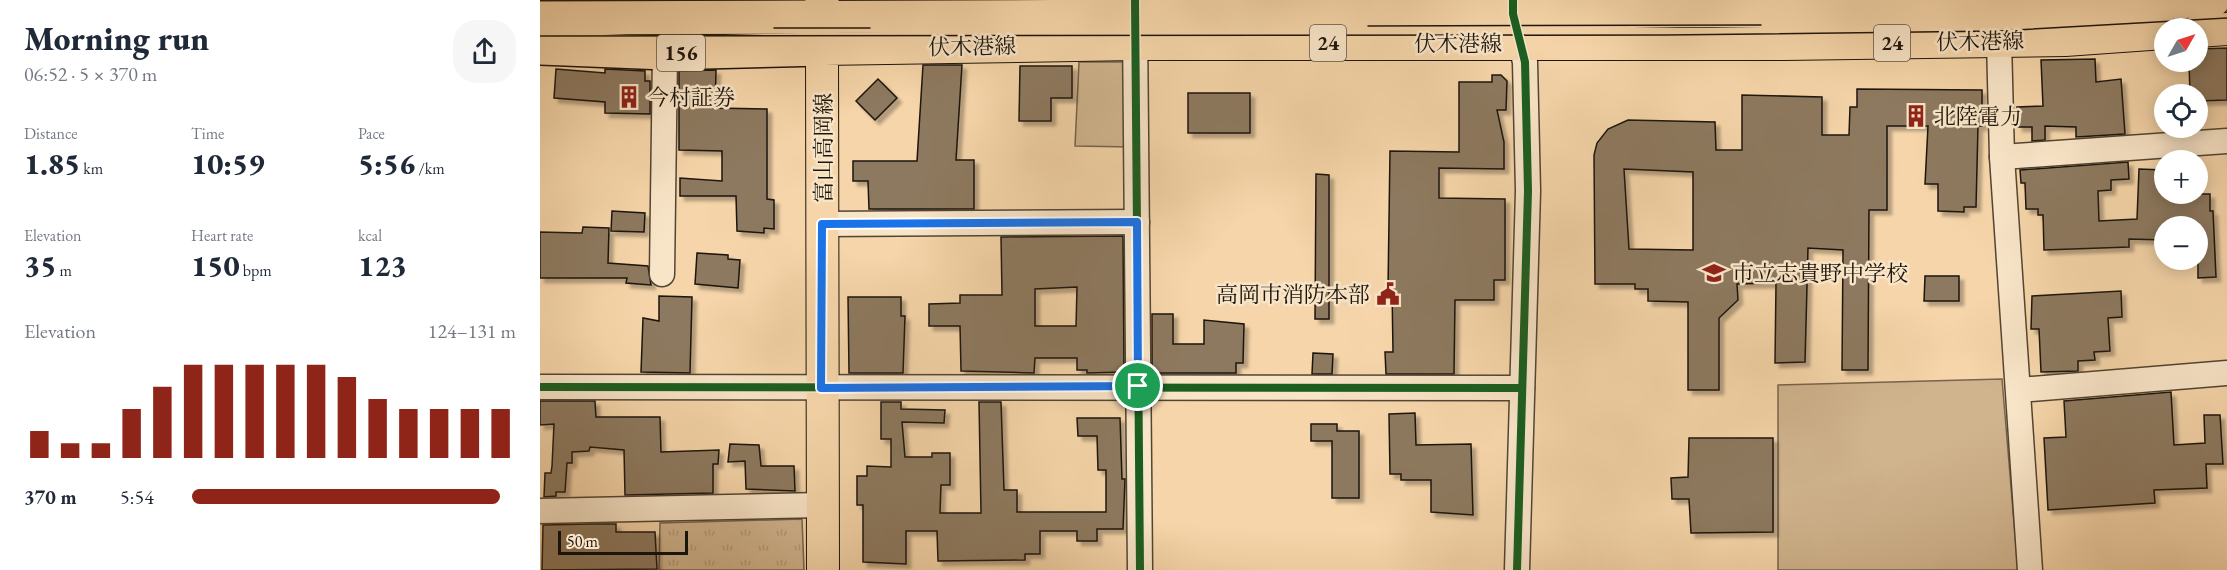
<!DOCTYPE html>
<meta charset="utf-8">
<style>
:root{--surface:#fff;--page:#f6f6f7;--text:#1f2937;--muted:#747a83;--accent:#8f2418}
body{margin:0;font-family:"EB Garamond","Noto Serif JP",serif;background:var(--page);color:var(--text);height:100vh;display:flex;flex-direction:column;font-size:22px;white-space:nowrap}
*{box-sizing:border-box;margin:0}
p{font-size:20px;color:var(--muted)}
.icon{flex:none;width:33px;height:33px;fill:none;stroke:currentColor;stroke-width:2;stroke-linecap:round;stroke-linejoin:round}
.map{position:relative;flex:1;overflow:hidden}
.details{display:flex;flex-direction:column;background:var(--surface);width:540px}
.details>*{flex:none}
.needle{width:39px;rotate:51deg}
.controls{position:absolute;left:1614px;top:18px;display:grid;gap:12px}
.controls a{display:grid;place-items:center;width:54px;height:54px;border-radius:50%;background:var(--surface);box-shadow:0 3px 15px #0003;font-size:30px}
.scale{position:absolute;left:18px;bottom:15px;width:130px;box-sizing:border-box;padding-left:6px;border:3px solid #1c150c;border-top:0;font-size:16px;line-height:21px;white-space:nowrap;color:#1c150c;-webkit-text-stroke:4px #f8e4c7;paint-order:stroke}
.pin{position:absolute;display:grid;place-items:center;width:51px;height:51px;color:#fff;margin:-26px;border:3px solid #fff;border-radius:50%;box-shadow:0 2px 6px #0007}
.round{display:grid;place-items:center;flex:none;width:63px;height:63px;border-radius:24px;background:var(--page)}
.head{display:flex;align-items:center;justify-content:space-between;height:102px;padding:0 24px}
h1{font-size:33px;font-weight:800;line-height:45px}
.metrics{display:grid;grid-template-columns:repeat(3,1fr);gap:9px;height:102px;padding:6px 24px}
.metrics div{display:grid;align-content:center}
.metrics b{font-size:30px;font-weight:800}
.metrics small{font-size:16px;font-weight:400}
.metrics p{font-size:16px}
.chart{height:168px;padding:12px 24px}
.chart p{display:flex;justify-content:space-between}
.chart svg{width:100%;height:108px;margin-top:6px;stroke:var(--accent);stroke-width:6}
ul{padding:0 24px;list-style:none;font-size:20px}
li{display:grid;grid-template-columns:96px 72px 1fr;align-items:center;height:45px}
li i{height:15px;border-radius:8px;background:var(--accent)}
main{display:flex;flex:1;min-height:0}
.map>svg:first-child{display:block}
.grass{fill:#d0b48e;stroke:#76644d;stroke-width:1.5}
.park{fill:url(#park-tufts);stroke:#76644d;stroke-width:1.5}
.building{fill:#8d795e;stroke:#1c150c;stroke-width:1.5;fill-rule:evenodd;filter:url(#shadow)}
.lines{fill:none;stroke-linecap:round;stroke-linejoin:round}
.minor-casing{stroke:#524533;stroke-width:27}
.major-casing{stroke:#1c150c;stroke-width:34}
.highway-casing{stroke:#1c150c;stroke-width:36}
.minor{stroke:#f8e4c7;stroke-width:24}
.major{stroke:#f5d5a9;stroke-width:32}
.highway{stroke:#f5d5a9;stroke-width:33}
.tram{stroke:#1c150c;stroke-width:1.5}
.cycleway-casing{stroke:#f8e4c7;stroke-width:11}
.cycleway{stroke:#1b5e20;stroke-width:8}
.route-casing{stroke:#fff;stroke-width:12}
.route{stroke:#1a73e8;stroke-width:8}
.labels{text-anchor:middle;stroke-width:5;stroke-linejoin:round;paint-order:stroke}
.shield{fill:#f8e4c7;stroke:#5e5344;stroke-width:1.5}
.shield-label{font-size:21px;font-weight:bold;fill:#1c150c}
.street-label{font-size:22px;fill:#1c150c;stroke:#f8e4c7}
.poi-label{font-size:22px;fill:#1c150c;stroke:#f8e4c7;text-anchor:start}
</style>
<main>
<section class="details">
<div class="head"><div><h1>Morning run</h1><p>06:52 · 5 × 370 m</p></div><a class="round"><svg class="icon" aria-label="share" viewBox="0 0 24 24"><path d="M12 15V3M7 8l5-5 5 5M5 13v7h14v-7"/></svg></a></div>
<div class="metrics">
<div><p>Distance</p><b>1.85<small> km</small></b></div>
<div><p>Time</p><b>10:59</b></div>
<div><p>Pace</p><b>5:56<small> /km</small></b></div>
</div>
<div class="metrics">
<div><p>Elevation</p><b>35<small> m</small></b></div>
<div><p>Heart rate</p><b>150<small> bpm</small></b></div>
<div><p>kcal</p><b>123</b></div>
</div>
<div class="chart"><p><span>Elevation</span>124–131 m</p>
<svg viewBox="0 0 160 44" preserveAspectRatio="none"><path d="M5 44V33M15 44V38M25 44V38M35 44V24M45 44V15M55 44V6M65 44V6M75 44V6M85 44V6M95 44V6M105 44V11M115 44V20M125 44V24M135 44V24M145 44V24M155 44V24"/></svg>
</div>
<ul>
<li><b>370 m</b>5:54<i style="width:95%"></i></li>
</ul>
</section>
<div class="map">
<svg width="1687" height="570" viewBox="0 0 1687 570">
<defs>
<pattern id="park-tufts" width="24" height="20" patternUnits="userSpaceOnUse" patternTransform="scale(1.5)"><rect width="24" height="20" fill="#d0b48e"/><path d="M3 7l-1-3M5 7V3M7 7l1-3M15 17l-1-3M17 17v-4M19 17l1-3" fill="none" stroke="#b29a79"/></pattern>
<filter id="shadow"><feDropShadow dx="4.5" dy="4.5" stdDeviation="1.5" flood-color="#0004"/></filter>
</defs>
<rect width="100%" height="100%" fill="#f5d5a9"/>
<filter id="stains"><feTurbulence type="fractalNoise" baseFrequency=".00333" numOctaves="4"/><feColorMatrix values="0 0 0 0 .2 0 0 0 0 .09 0 0 0 0 .02 0 0 0 .5 -.17"/></filter>
<radialGradient id="worn" r=".72"><stop offset=".6" stop-color="#630" stop-opacity="0"/><stop offset="1" stop-color="#630" stop-opacity=".3"/></radialGradient>
<g class="grass">
<polygon points="539,62 593,62 592,147 535,146"/>
<polygon points="1462,379 1478,570 1238,570 1238,385"/>
</g>
<polygon class="park" points="262,519 264,570 119,570 120,523"/>
<g class="building">
<polygon points="1687,48 1687,100 1658,101 1658,94 1650,94 1649,62 1658,62 1658,49"/>
<polygon points="1555,59 1556,82 1581,79 1585,134 1536,137 1536,127 1505,126 1505,140 1492,141 1492,127 1478,127 1477,107 1503,106 1501,60"/>
<polygon points="383,65 422,65 416,160 434,160 434,209 329,209 328,181 313,181 313,161 377,161"/>
<polygon points="480,66 532,66 532,98 511,98 511,121 479,121"/>
<polygon points="16,69 65,73 65,69 105,71 105,81 110,81 110,114 65,113 65,102 14,98"/>
<polygon points="176,70 175,108 227,109 227,199 234,200 234,229 224,228 224,233 197,231 196,196 140,196 140,178 182,181 182,151 139,150 139,71"/>
<polygon points="952,75 961,75 967,81 966,110 957,110 964,142 964,169 899,168 899,198 965,199 965,280 954,280 954,300 915,300 914,374 846,374 845,352 853,352 852,289 848,289 850,151 919,152 919,82 952,82"/>
<polygon points="338,79 357,98 335,120 316,101"/>
<path d="M1317,89L1442,90V126H1438L1436,207H1424V212L1398,211V184H1385L1388,126H1347V210H1329L1328,370H1302L1303,250L1268,248L1265,362L1235,363L1236,283L1197,284L1198,300L1179,318V390H1148V302L1108,301V289H1095V284H1055L1054,155L1057,143L1068,129L1088,120L1175,122L1176,150H1202V95L1282,97V135H1309L1310,107H1317ZM1084,169L1153,172V250L1089,249Z"/>
<rect x="648" y="93" width="62" height="40"/>
<polygon points="1588,162 1589,179 1571,180 1571,190 1558,191 1559,221 1597,219 1599,169 1624,170 1624,194 1670,194 1670,211 1673,211 1676,277 1658,278 1658,226 1624,226 1624,240 1589,239 1589,247 1504,250 1503,215 1498,215 1498,209 1486,209 1485,183 1481,183 1480,170"/>
<polygon points="776,174 789,175 789,319 775,319"/>
<polygon points="72,211 105,213 104,232 71,231"/>
<polygon points="43,227 69,228 68,263 108,266 111,285 86,283 87,278 0,278 0,232 42,233"/>
<path d="M583,236L584,372L547,373V370H537V358H495L494,373L421,371L420,326H389V304L420,303V295H462L461,237ZM537,287L536,326H495V289Z"/>
<polygon points="157,253 188,255 188,259 200,260 198,288 155,284"/>
<polygon points="1385,276 1419,276 1419,301 1384,301"/>
<polygon points="1581,291 1582,317 1568,318 1570,351 1554,352 1555,360 1538,361 1538,371 1501,372 1499,329 1491,329 1492,296"/>
<polygon points="119,296 152,297 150,373 101,372 103,318 119,321"/>
<polygon points="308,297 361,297 361,316 365,316 363,373 309,373"/>
<polygon points="612,314 633,314 633,344 664,344 664,320 704,324 703,363 696,363 696,373 612,373"/>
<polygon points="773,353 793,354 792,374 772,374"/>
<polygon points="1631,392 1634,445 1665,443 1664,415 1680,415 1683,464 1666,464 1667,488 1614,490 1615,503 1508,510 1504,438 1526,437 1524,401"/>
<polygon points="0,401 55,401 56,417 120,417 121,452 179,450 178,464 173,464 173,493 85,495 84,450 50,447 49,451 32,452 32,463 27,463 25,492 16,492 16,496 4,497 5,473 11,473 12,466 14,424 0,425"/>
<polygon points="341,402 361,402 361,409 405,410 404,423 362,422 365,457 392,457 392,453 410,453 410,485 401,485 400,513 441,513 439,402 461,402 464,490 477,490 477,512 566,512 566,470 558,470 557,436 538,436 537,418 580,418 582,479 585,479 583,529 557,529 557,541 537,541 537,531 500,531 500,554 485,554 485,560 398,561 397,531 366,531 366,564 323,562 323,505 317,505 317,476 327,476 327,466 351,467 351,439 341,439"/>
<polygon points="875,413 876,445 931,444 933,515 891,512 891,480 861,480 861,474 850,474 849,414"/>
<polygon points="771,424 797,424 797,431 819,431 819,498 792,498 792,441 771,441"/>
<polygon points="1149,438 1233,438 1233,532 1151,533 1149,499 1132,499 1131,478 1148,477"/>
<polygon points="190,444 219,445 221,466 254,466 255,491 206,489 205,461 188,462"/>
<polygon points="49,524 76,524 76,532 115,532 117,569 2,570 3,525"/>
</g>
<g class="lines">
<g class="minor-casing">
<g id="minor">
<polyline points="595,26 600,570"/>
<polyline points="1459,41 1462,157 1490,570"/>
<polyline points="1462,157 1687,141"/>
<polyline points="282,224 597,222"/>
<polyline points="122,274 125,53"/>
<polyline points="0,387 982,388"/>
<polyline points="1479,390 1687,373"/>
<polyline points="0,511 282,505"/>
<polyline points="977,570 988,191 985,62 977,29"/>
</g>
</g>
<g class="major-casing">
<g id="major">
<polyline points="282,17 973,14 1154,11 1457,15 1674,0"/>
<polyline points="1658,31 1687,29"/>
<polyline points="283,570 282,49 596,44 1244,44 1525,40 1624,33"/>
</g>
</g>
<g class="highway-casing">
<g id="highway">
<polyline points="0,18 282,17"/>
<polyline points="0,48 125,53 282,49 282,0"/>
</g>
</g>
<use href="#minor" class="minor"/>
<use href="#major" class="major"/>
<use href="#highway" class="highway"/>
<g class="tram">
<polyline points="828,26 1221,25"/>
<polyline points="234,28 330,28"/>
<polyline points="0,36 1126,35 1459,31 1687,18"/>
</g>
<g class="cycleway-casing">
<g id="cycleway">
<polyline points="595,0 600,570"/>
<polyline points="973,0 973,14 985,62 988,191 977,570"/>
<polyline points="0,387 982,388"/>
</g>
</g>
<use href="#cycleway" class="cycleway"/>
</g>
<g class="lines">
<g class="route-casing">
<polygon id="route" points="597,222 598,386 281,388 282,224"/>
</g>
<use href="#route" class="route"/>
</g>
<defs>
<g id="building-bare" transform="scale(1.8)"><path d="M-4-6H4V6H1V3H-1V6H-4ZM-2.5-4.3h1.7v1.8h-1.7ZM.8-4.3h1.7v1.8H.8ZM-2.5-1h1.7V.8h-1.7ZM.8-1h1.7V.8H.8Z" fill="#8f2418" stroke="#f8e4c7" stroke-width="2.5" paint-order="stroke"/></g>
<g id="school-bare" transform="scale(1.8)"><path d="M0-5L7-2L0 1L-7-2ZM-4 1L0 2.5L4 1V4Q0 6-4 4Z" fill="#8f2418" stroke="#f8e4c7" stroke-width="2.5" paint-order="stroke"/></g>
<g id="civic-bare" transform="scale(1.8)"><path d="M-.6-6.5H3V-4.5H.6V-3L4-1V1h2V6H-6V1h2V-1L-.6-3ZM-1.2 2.5V6h2.4V2.5Z" fill="#8f2418" stroke="#f8e4c7" stroke-width="2.5" paint-order="stroke"/></g>
</defs>
<g fill-rule="evenodd">
<use href="#building-bare" x="89" y="97"/>
<use href="#building-bare" x="1376" y="116"/>
<use href="#school-bare" x="1174" y="273"/>
<use href="#civic-bare" x="848" y="294"/>
</g>
<g class="labels">
<g class="shield">
<rect x="770" y="25" width="36" height="36" rx="4.5"/>
<rect x="1334" y="25" width="36" height="36" rx="4.5"/>
<rect x="117" y="35" width="48" height="36" rx="4.5"/>
</g>
<g class="shield-label">
<text x="788" y="50">24</text>
<text x="1352" y="50">24</text>
<text x="141" y="60">156</text>
</g>
<g class="street-label">
<text transform="translate(1440 41) rotate(-1)" y="8">伏木港線</text>
<text x="918" y="51">伏木港線</text>
<text transform="translate(432 46) rotate(-1)" y="8">伏木港線</text>
<text transform="translate(283 148) rotate(-90)" y="8">富山高岡線</text>
</g>
<g class="poi-label">
<text x="107" y="105">今村証券</text>
<text x="1394" y="124">北陸電力</text>
<text x="1192" y="281">市立志貴野中学校</text>
<text x="830" y="302" text-anchor="end">高岡市消防本部</text>
</g>
</g>
<rect width="100%" height="100%" filter="url(#stains)"/>
<rect width="100%" height="100%" fill="url(#worn)"/>
</svg>
<div class="controls">
<a><svg class="needle" viewBox="-14 -14 28 28"><path d="M0-13l5 13h-10z" fill="#e53935"/><path d="M0 13l5-13h-10z" fill="#747a83"/></svg></a>
<a><svg class="icon" aria-label="locate" viewBox="0 0 24 24"><circle cx="12" cy="12" r="6"/><path d="M12 2v4M12 18v4M2 12h4M18 12h4"/></svg></a>
<a>+</a>
<a>−</a>
</div>
<div class="scale">50 m</div>
<div class="pin" style="left:598px;top:386px;background:#1e9e55"><svg class="icon" aria-label="arrive" viewBox="0 0 24 24"><path d="M6 21V4h12l-3 4 3 4H6"/></svg></div>
</div>
</main>
